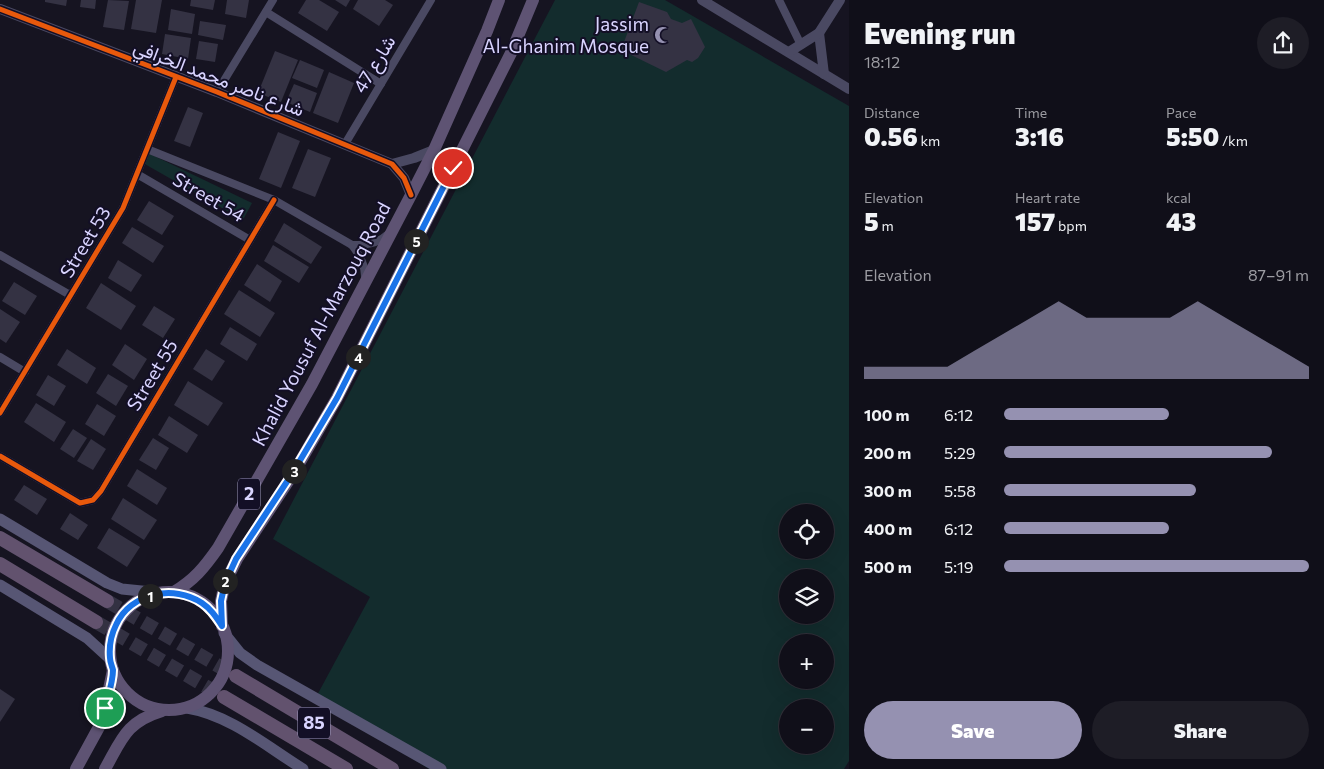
<!DOCTYPE html>
<meta charset="utf-8">
<style>
:root{--surface:#100f19;--page:#1e1d26;--text:#f1f3f6;--muted:#9c9ca2;--line:#302f38;--accent:#9591b1}
body{margin:0;font-family:Commissioner,Vazirmatn,sans-serif;background:var(--page);color:var(--text);height:100vh;display:flex;flex-direction:column;font-size:19px;white-space:nowrap}
*{box-sizing:border-box;margin:0}
p{font-size:16px;color:var(--muted)}
.icon{flex:none;width:28px;height:28px;fill:none;stroke:currentColor;stroke-width:2;stroke-linecap:round;stroke-linejoin:round}
.map{position:relative;flex:1;overflow:hidden}
.details{display:flex;flex-direction:column;background:var(--surface);width:475px}
.details>*{flex:none}
.controls{position:absolute;left:779px;top:504px;display:grid;gap:10px}
.controls a{display:grid;place-items:center;width:55px;height:55px;border-radius:50%;background:var(--surface);box-shadow:0 5px 20px #0002,0 0 0 1px var(--line);font-size:25px}
.pin{position:absolute;display:grid;place-items:center;width:42px;height:42px;color:#fff;margin:-21px;border:2px solid #fff;border-radius:50%;box-shadow:0 1px 5px #0007}
.km{position:absolute;width:25px;height:25px;margin:-12px;border-radius:50%;background:#222;color:#fff;font-size:14px;line-height:25px;text-align:center}
.round{display:grid;place-items:center;flex:none;width:52px;height:52px;border-radius:26px;background:var(--page)}
.overview{display:flex;align-items:center;justify-content:space-between;height:85px;padding:0 15px}
h1{font-size:28px;font-weight:800;line-height:38px}
.figures{display:grid;grid-template-columns:repeat(3,1fr);gap:8px;height:85px;padding:5px 15px}
.figures div{display:grid;align-content:center}
.figures b{font-size:25px;font-weight:800}
.figures small{font-size:14px;font-weight:400}
.figures p{font-size:14px}
.chart{height:140px;padding:10px 15px}
.chart p{display:flex;justify-content:space-between}
.chart svg{width:100%;height:90px;margin-top:5px;fill:var(--accent);opacity:.7}
.cta{display:flex;gap:10px;margin-top:auto;padding:10px 15px}
.cta a{flex:1;height:58px;border-radius:30px;background:var(--accent);color:#fff;font-size:20px;font-weight:800;line-height:58px;text-align:center}
.cta a+a{background:var(--page);color:var(--text)}
ul{padding:0 15px;list-style:none;font-size:16px}
li{display:grid;grid-template-columns:80px 60px 1fr;align-items:center;height:38px}
li i{height:12px;border-radius:6px;background:var(--accent)}
main{display:flex;flex:1;min-height:0}
.map>svg:first-child{display:block}
.green{fill:#132c2d;fill-rule:evenodd}
.building{fill:#343243}
.lines{fill:none;stroke-linecap:round;stroke-linejoin:round}
.trunk-tunnel{stroke:#333142;stroke-width:14;stroke-dasharray:14 7;stroke-linecap:butt}
.minor{stroke:#4a4962;stroke-width:8}
.tertiary{stroke:#4a4962;stroke-width:10}
.secondary{stroke:#575674;stroke-width:11}
.primary{stroke:#5e5373;stroke-width:12}
.trunk{stroke:#62526e;stroke-width:14}
.cycleway-casing{stroke:#130f26;stroke-width:8}
.cycleway{stroke:#e8590c;stroke-width:5}
.route-casing{stroke:#fff;stroke-width:10}
.route{stroke:#1a73e8;stroke-width:6}
.labels{text-anchor:middle;stroke-width:4;stroke-linejoin:round;paint-order:stroke}
.shield{fill:#130f26;stroke:#9e99be;stroke-width:1}
.shield-label{font-size:18px;font-weight:bold;fill:#d9d4ff}
.poi-label{font-size:19px;fill:#d9d4ff;stroke:#130f26;text-anchor:end}
.street-label{font-size:19px;fill:#d9d4ff;stroke:#130f26}
</style>
<main>
<div class="map">
<svg width="849" height="769" viewBox="0 0 849 769">
<rect width="100%" height="100%" fill="#161421"/>
<g class="green">
<path d="M555,0H665L849,106V761L844,769H429L315,699L370,597L273,539ZM788,512H825V550H788ZM788,578H825V615H788ZM788,642H825V680H788ZM788,708H825V745H788Z"/>
<polygon points="148,153 252,203 243,220 143,163"/>
</g>
<g class="building">
<polygon points="45,0 67,0 66,6 45,2"/>
<polygon points="81,0 96,0 95,9 80,7"/>
<polygon points="108,0 129,1 124,30 103,27"/>
<polygon points="136,0 162,0 156,33 131,29"/>
<polygon points="191,0 215,0 213,10 190,6"/>
<polygon points="227,0 249,0 246,18 225,14"/>
<polygon points="306,0 319,0 339,12 327,31 298,13"/>
<polygon points="335,0 350,0 346,7"/>
<polygon points="358,0 385,0 393,5 379,26 353,9"/>
<polygon points="639,2 667,12 671,19 682,23 691,19 705,47 698,58 692,62 687,60 666,72 621,50"/>
<polygon points="171,9 195,14 192,34 168,30"/>
<polygon points="200,21 226,25 223,40 198,35"/>
<polygon points="165,34 191,38 188,59 162,54"/>
<polygon points="199,41 218,44 215,62 196,59"/>
<polygon points="275,51 298,60 281,102 258,93"/>
<polygon points="300,60 324,70 317,88 292,78"/>
<polygon points="329,72 354,83 338,123 313,113"/>
<polygon points="294,84 317,93 310,112 286,102"/>
<polygon points="188,107 203,113 190,147 174,141"/>
<polygon points="278,132 300,141 281,188 259,179"/>
<polygon points="308,149 331,158 315,197 292,188"/>
<polygon points="149,201 174,216 162,235 137,220"/>
<polygon points="284,223 322,247 311,264 274,241"/>
<polygon points="132,227 164,246 153,263 122,243"/>
<polygon points="273,245 309,267 299,283 264,261"/>
<polygon points="118,260 142,275 131,292 108,278"/>
<polygon points="257,264 282,281 270,302 244,285"/>
<polygon points="14,282 37,296 25,315 2,301"/>
<polygon points="101,283 136,306 121,330 86,308"/>
<polygon points="239,290 275,313 260,337 224,314"/>
<polygon points="154,306 175,319 163,338 142,325"/>
<polygon points="0,309 20,322 6,343 0,339"/>
<polygon points="230,327 257,344 247,361 220,344"/>
<polygon points="125,344 147,359 134,380 112,365"/>
<polygon points="67,349 96,368 87,384 57,365"/>
<polygon points="206,349 225,361 212,381 193,369"/>
<polygon points="108,374 128,386 116,406 96,393"/>
<polygon points="48,375 66,386 54,406 36,395"/>
<polygon points="188,381 223,403 208,426 174,405"/>
<polygon points="36,403 66,422 54,442 24,422"/>
<polygon points="97,404 116,416 104,436 85,424"/>
<polygon points="169,416 198,435 187,453 158,435"/>
<polygon points="73,429 87,438 74,458 60,449"/>
<polygon points="153,438 169,448 156,470 139,460"/>
<polygon points="91,439 106,449 93,470 77,461"/>
<polygon points="137,469 167,488 157,505 127,486"/>
<polygon points="24,485 47,499 37,515 14,500"/>
<polygon points="123,498 157,520 144,540 111,519"/>
<polygon points="70,513 88,525 78,540 60,529"/>
<polygon points="109,528 140,547 127,567 97,548"/>
<polygon points="0,689 15,699 0,722"/>
</g>
<g class="lines">
<g class="trunk-tunnel">
<polyline points="107,601 236,676"/>
<polyline points="96,622 224,697"/>
</g>
<g class="minor">
<polyline points="779,0 801,45"/>
<polyline points="266,12 381,84"/>
<polyline points="217,92 273,0"/>
<polyline points="345,144 431,0"/>
<path d="M147,149L274,200L352,245C360,256 366,266 365,280"/>
<polyline points="137,174 250,240"/>
<path d="M352,245C365,245 377,244 387,235"/>
<polyline points="0,255 70,295"/>
<polyline points="0,357 25,372"/>
<polyline points="0,413 123,208 176,77"/>
<polyline points="0,456 80,503 93,500 101,491 274,200"/>
</g>
<g class="tertiary">
<polyline points="702,0 849,89"/>
<polyline points="0,9 217,92 392,164 404,178 411,195"/>
<polyline points="819,33 824,74"/>
<polyline points="789,52 819,33 840,0"/>
<polyline points="392,164 414,158 434,150"/>
</g>
<g class="secondary">
<polyline points="0,519 107,583 122,589 161,593"/>
<polyline points="0,585 87,638 110,659"/>
<polyline points="224,633 240,653 257,665 441,769"/>
<path d="M187,708C230,715 266,746 303,769"/>
</g>
<g class="primary">
<path d="M174,592C194,580 204,568 218,548L312,384L411,195L434,150L487,31L499,0"/>
<circle cx="169" cy="651" r="59"/>
<polyline points="222,626 221,601 225,583 237,559 293,474 337,398 511,53 533,0"/>
<polyline points="76,769 99,727 105,708 113,670"/>
<path d="M105,769C122,739 126,722 162,711"/>
</g>
<g class="trunk">
<polyline points="0,538 107,601"/>
<polyline points="0,564 96,622"/>
<polyline points="236,676 392,769"/>
<polyline points="224,697 346,769"/>
</g>
<g class="cycleway-casing">
<g id="cycleway">
<polyline points="0,9 217,92 392,164 404,178 411,195"/>
<polyline points="0,413 123,208 176,77"/>
<polyline points="0,456 80,503 93,500 101,491 274,200"/>
</g>
</g>
<use href="#cycleway" class="cycleway"/>
</g>
<g class="lines">
<g class="route-casing">
<path id="route" d="M105,708C108,696 113,682 113,670C112,666 110,662 110,658C109,647 111,635 116,625C130,593 174,584 202,603C211,609 216,617 222,626L221,601L225,583L236,559L292,474L337,398L453,168"/>
</g>
<use href="#route" class="route"/>
</g>
<defs>
<g id="mosque-bare" transform="scale(1.35)"><path d="M3.5-4.9A6 6 0 1 0 3.5 4.9A5 5 0 1 1 3.5-4.9Z" fill="#9591b1" stroke="#130f26" stroke-width="2.5" paint-order="stroke"/></g>
</defs>
<g fill-rule="evenodd">
<use href="#mosque-bare" x="663" y="35"/>
</g>
<g class="labels">
<g class="shield">
<rect x="238" y="478.5" width="22" height="31" rx="4"/>
<rect x="298" y="707.5" width="32" height="31" rx="4"/>
</g>
<g class="shield-label">
<text x="249" y="500">2</text>
<text x="314" y="729">85</text>
</g>
<g class="poi-label">
<text x="649" y="31">Jassim<tspan x="649" dy="22">Al-Ghanim Mosque</tspan></text>
</g>
<g class="street-label">
<text transform="translate(374 64) rotate(-59)" y="7">شارع 47</text>
<text transform="translate(219 78) rotate(21)" y="7">شارع ناصر محمد الخرافي</text>
<text transform="translate(209 197) rotate(30)" y="7">Street 54</text>
<text transform="translate(85 242) rotate(-59)" y="7">Street 53</text>
<text transform="translate(321 324) rotate(-62)" y="7">Khalid Yousuf Al-Marzouq Road</text>
<text transform="translate(152 375) rotate(-59)" y="7">Street 55</text>
</g>
</g>
</svg>
<div class="controls">
<a><svg class="icon" aria-label="locate" viewBox="0 0 24 24"><circle cx="12" cy="12" r="6"/><path d="M12 2v4M12 18v4M2 12h4M18 12h4"/></svg></a>
<a><svg class="icon" aria-label="layers" viewBox="0 0 24 24"><path d="M12 4l9 5-9 5-9-5zM3 14l9 5 9-5"/></svg></a>
<a>+</a>
<a>−</a>
</div>
<div class="pin" style="left:105px;top:708px;background:#1e9e55"><svg class="icon" aria-label="arrive" viewBox="0 0 24 24"><path d="M6 21V4h12l-3 4 3 4H6"/></svg></div>
<div class="pin" style="left:453px;top:168px;background:#d93025"><svg class="icon" aria-label="check" viewBox="0 0 24 24"><path d="M5 12l5 5 9-10"/></svg></div>
<b class="km" style="left:150px;top:596px">1</b>
<b class="km" style="left:225px;top:581px">2</b>
<b class="km" style="left:294px;top:471px">3</b>
<b class="km" style="left:358px;top:357px">4</b>
<b class="km" style="left:416px;top:241px">5</b>
</div>
<section class="details">
<div class="overview"><div><h1>Evening run</h1><p>18:12</p></div><a class="round"><svg class="icon" aria-label="share" viewBox="0 0 24 24"><path d="M12 15V3M7 8l5-5 5 5M5 13v7h14v-7"/></svg></a></div>
<div class="figures">
<div><p>Distance</p><b>0.56<small> km</small></b></div>
<div><p>Time</p><b>3:16</b></div>
<div><p>Pace</p><b>5:50<small> /km</small></b></div>
</div>
<div class="figures">
<div><p>Elevation</p><b>5<small> m</small></b></div>
<div><p>Heart rate</p><b>157<small> bpm</small></b></div>
<div><p>kcal</p><b>43</b></div>
</div>
<div class="chart"><p><span>Elevation</span>87–91 m</p>
<svg viewBox="0 0 160 44" preserveAspectRatio="none"><path d="M0 44V38L10 38L20 38L30 38L40 30L50 22L60 14L70 6L80 14L90 14L100 14L110 14L120 6L130 14L140 22L150 30L160 38V44z"/></svg>
</div>
<ul>
<li><b>100 m</b>6:12<i style="width:54%"></i></li>
<li><b>200 m</b>5:29<i style="width:88%"></i></li>
<li><b>300 m</b>5:58<i style="width:63%"></i></li>
<li><b>400 m</b>6:12<i style="width:54%"></i></li>
<li><b>500 m</b>5:19<i style="width:100%"></i></li>
</ul>
<div class="cta"><a>Save</a><a>Share</a></div>
</section>
</main>
